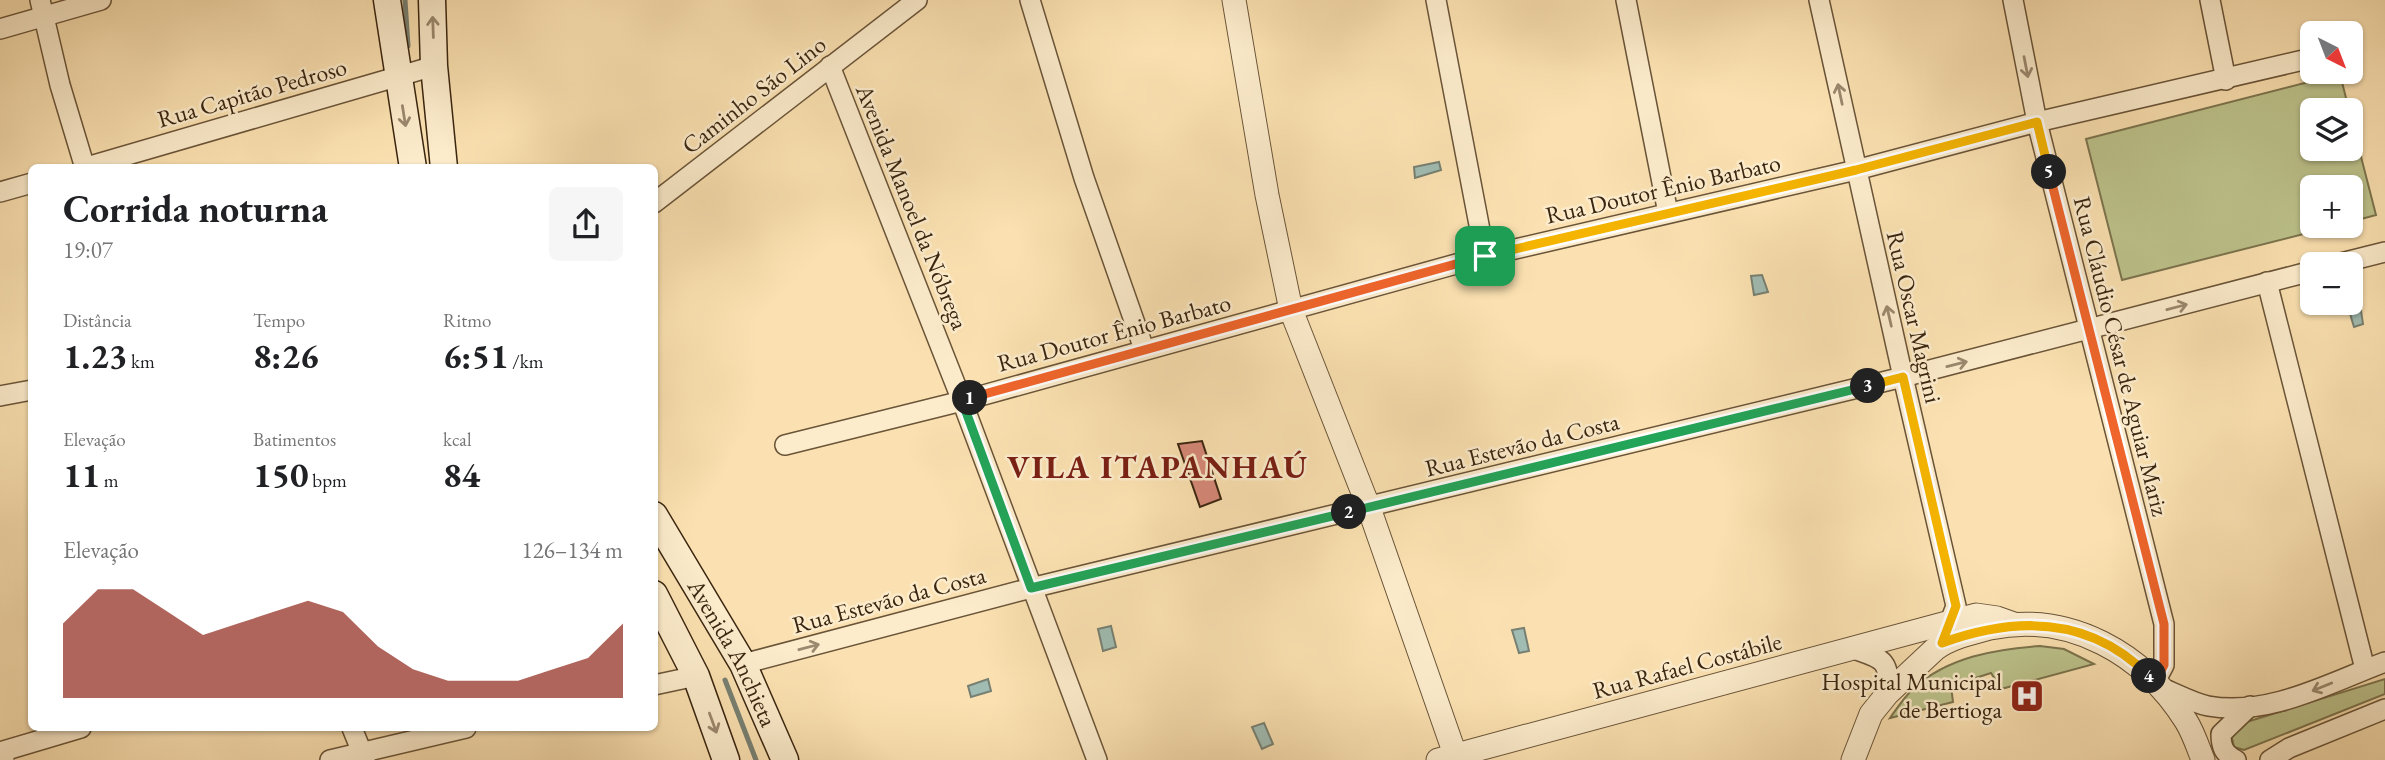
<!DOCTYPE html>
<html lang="pt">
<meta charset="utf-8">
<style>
:root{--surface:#fff;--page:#f6f6f6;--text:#202124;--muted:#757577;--accent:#8f2418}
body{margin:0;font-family:"EB Garamond",serif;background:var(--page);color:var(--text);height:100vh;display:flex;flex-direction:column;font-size:26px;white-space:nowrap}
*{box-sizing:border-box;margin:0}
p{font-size:23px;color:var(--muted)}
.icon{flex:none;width:38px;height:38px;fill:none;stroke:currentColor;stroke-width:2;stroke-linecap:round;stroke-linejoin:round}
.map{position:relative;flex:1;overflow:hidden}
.drawer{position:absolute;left:28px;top:164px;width:630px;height:567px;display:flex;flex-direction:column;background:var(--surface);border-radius:10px;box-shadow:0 2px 5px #0004}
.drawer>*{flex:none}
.needle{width:46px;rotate:138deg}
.fabs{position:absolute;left:2300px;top:21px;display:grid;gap:14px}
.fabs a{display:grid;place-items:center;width:63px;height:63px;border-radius:10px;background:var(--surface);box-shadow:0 2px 5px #0004;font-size:35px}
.pin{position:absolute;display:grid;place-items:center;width:60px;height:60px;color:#fff;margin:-30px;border-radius:14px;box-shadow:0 4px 10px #0006}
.km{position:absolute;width:35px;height:35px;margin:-18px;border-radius:50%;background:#222;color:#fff;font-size:19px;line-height:35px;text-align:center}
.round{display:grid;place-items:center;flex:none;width:74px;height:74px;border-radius:10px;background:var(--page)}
.summary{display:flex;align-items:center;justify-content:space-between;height:119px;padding:0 35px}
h1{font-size:38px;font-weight:700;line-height:52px}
.figures{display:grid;grid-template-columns:repeat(3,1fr);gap:10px;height:119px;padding:7px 35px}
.figures div{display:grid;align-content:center}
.figures b{font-size:35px;font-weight:700}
.figures small{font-size:19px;font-weight:400}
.figures p{font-size:19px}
.chart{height:196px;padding:14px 35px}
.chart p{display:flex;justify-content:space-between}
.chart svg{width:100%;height:126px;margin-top:7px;fill:var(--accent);opacity:.7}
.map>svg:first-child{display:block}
.green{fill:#bdc38c;stroke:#7c744e;stroke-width:2}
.water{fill:#a0bcb3;stroke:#778072;stroke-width:2}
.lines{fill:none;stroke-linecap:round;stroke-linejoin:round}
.stream{stroke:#778072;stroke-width:5}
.building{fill:#d78979;stroke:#3a2510;stroke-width:2}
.minor-casing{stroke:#6a5438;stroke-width:22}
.tertiary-casing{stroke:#6a5438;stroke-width:25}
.secondary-casing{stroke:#3a2510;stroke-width:29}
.minor{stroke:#fceccc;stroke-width:19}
.tertiary{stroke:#fceccc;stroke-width:23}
.secondary{stroke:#fceccc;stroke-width:26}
.oneway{stroke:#9b886e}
.split-1-casing{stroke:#fff;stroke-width:14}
.split-2-casing{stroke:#fff;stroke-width:14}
.split-3-casing{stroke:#fff;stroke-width:14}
.split-4-casing{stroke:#fff;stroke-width:14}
.split-5-casing{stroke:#fff;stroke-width:14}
.split-6-casing{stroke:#fff;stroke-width:14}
.split-1{stroke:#f0652b;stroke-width:9}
.split-2{stroke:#22a559;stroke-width:9}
.split-3{stroke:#22a559;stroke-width:9}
.split-4{stroke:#f5b400;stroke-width:9}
.split-5{stroke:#f0652b;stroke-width:9}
.split-6{stroke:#f5b400;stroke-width:9}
.labels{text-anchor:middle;stroke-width:5;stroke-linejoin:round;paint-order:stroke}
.street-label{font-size:24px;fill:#3a2510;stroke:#fceccc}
.poi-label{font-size:24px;fill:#3a2510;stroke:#fceccc;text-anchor:end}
.district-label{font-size:32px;font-weight:bold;letter-spacing:2px;fill:#7a1f14;stroke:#fceccc}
</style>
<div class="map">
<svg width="2385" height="760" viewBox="0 0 2385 760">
<rect width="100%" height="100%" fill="#fbe1b1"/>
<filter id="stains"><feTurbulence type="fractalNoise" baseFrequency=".00286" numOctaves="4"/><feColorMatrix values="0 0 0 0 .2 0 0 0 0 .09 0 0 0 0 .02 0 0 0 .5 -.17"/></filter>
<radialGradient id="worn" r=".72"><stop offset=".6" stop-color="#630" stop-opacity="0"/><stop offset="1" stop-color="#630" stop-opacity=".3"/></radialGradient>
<g class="green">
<polygon points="2340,74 2349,110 2312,110 2312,149 2350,149 2350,114 2376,215 2350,222 2350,187 2312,187 2312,226 2335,226 2122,280 2086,139"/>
<path d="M2040,646L2064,649L2094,664L2001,689L1991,673L1951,686L1953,702L1890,718C1897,708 1905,696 1914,688C1948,657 1996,649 2040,646Z"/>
<polygon points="2385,679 2385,694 2244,750 2234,747 2231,734 2240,724"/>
</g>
<g class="water">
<polygon points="1439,162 1441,170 1415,178 1414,167"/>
<polygon points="1762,275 1768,292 1754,295 1751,276"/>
<polygon points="2360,304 2363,324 2354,327 2348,307"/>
<polygon points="1111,626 1116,647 1103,651 1098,629"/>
<polygon points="1524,628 1529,651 1519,653 1512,630"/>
<polygon points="988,679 991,691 971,697 968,686"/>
<polygon points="1264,723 1273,744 1262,749 1252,727"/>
</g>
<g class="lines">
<g class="stream">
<polyline points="405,0 408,46"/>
<polyline points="725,680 756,760"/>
</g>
</g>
<polygon class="building" points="1202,441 1221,499 1200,507 1178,444"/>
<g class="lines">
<g class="minor-casing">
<g id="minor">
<polyline points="40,0 60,85 85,168"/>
<polyline points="1030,0 1084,178 1144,349"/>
<polyline points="1436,0 1485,256"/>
<polyline points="1626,0 1668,213"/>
<polyline points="1819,0 1903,377 1956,606 1946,632"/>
<polyline points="2013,0 2037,122 2164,624 2164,665 2155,682"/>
<polyline points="2210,0 2226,80"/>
<polyline points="0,29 101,0"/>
<polyline points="830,66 962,401 1097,760"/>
<polyline points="83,168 434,66"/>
<polyline points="0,192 32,183"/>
<polyline points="654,203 917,0"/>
<polyline points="2337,264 2385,252"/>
<polyline points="2267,282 2365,669"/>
<polyline points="0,396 32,390"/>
<polyline points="785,445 962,401 1485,256 1856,170 2037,122 2312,58"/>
<path d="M1851,648C1881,659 1890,657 1888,693"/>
<polyline points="743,664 1031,588 1903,377 2312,271"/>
<polyline points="654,685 696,676"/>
<path d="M2162,688C2177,694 2193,703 2208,706C2269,717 2329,683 2385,662"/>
<polyline points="352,728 365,760"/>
<polyline points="0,752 81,728"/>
<polyline points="330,760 466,728"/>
<path d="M2236,760C2224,754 2221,747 2221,734L2250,706"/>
<polyline points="2270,760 2289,748 2385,709"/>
</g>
</g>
<g class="tertiary-casing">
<g id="tertiary">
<polyline points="1234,0 1267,195 1291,310 1369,508 1457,760"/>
<polyline points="0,754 2,760"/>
<polyline points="1438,760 1976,615 1997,618 2014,624"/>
<path d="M1853,760L1871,714L1888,693L1935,649C1951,637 1972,633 1990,628C2070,611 2144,654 2186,721C2193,732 2198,747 2203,760"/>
</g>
</g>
<g class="secondary-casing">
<g id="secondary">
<polyline points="387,0 413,168"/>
<polyline points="432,0 434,66 444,168"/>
<path id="s1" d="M654,515L743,664L785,760"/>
<polyline points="654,594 696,676 726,760"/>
</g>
</g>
<use href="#minor" class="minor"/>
<use href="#tertiary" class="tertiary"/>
<use href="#secondary" class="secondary"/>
</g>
<defs><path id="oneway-shaft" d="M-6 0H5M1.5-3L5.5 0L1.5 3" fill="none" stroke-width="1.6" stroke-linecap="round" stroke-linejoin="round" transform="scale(1.75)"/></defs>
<g class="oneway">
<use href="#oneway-shaft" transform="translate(433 27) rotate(-92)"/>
<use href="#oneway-shaft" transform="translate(2026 67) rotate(79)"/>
<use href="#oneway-shaft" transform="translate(1840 94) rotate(-102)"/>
<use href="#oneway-shaft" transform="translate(404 116) rotate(81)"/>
<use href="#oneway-shaft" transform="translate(2177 307) rotate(-15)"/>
<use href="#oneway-shaft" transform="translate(1889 316) rotate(-103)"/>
<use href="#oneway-shaft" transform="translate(1957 364) rotate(-14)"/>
<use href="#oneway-shaft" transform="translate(809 647) rotate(-15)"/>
<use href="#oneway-shaft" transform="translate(2322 687) rotate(158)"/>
<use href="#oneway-shaft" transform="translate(713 723) rotate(70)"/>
</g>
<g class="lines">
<g class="split-1-casing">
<polyline id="split-1" points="970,398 1485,256"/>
</g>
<g class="split-2-casing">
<polyline id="split-2" points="970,398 962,401 1031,588 1349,512"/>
</g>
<g class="split-3-casing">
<polyline id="split-3" points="1349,512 1868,386"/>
</g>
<g class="split-4-casing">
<path id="split-4" d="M1868,386L1903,377L1956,606L1942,643C2016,616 2090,616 2149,676"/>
</g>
<g class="split-5-casing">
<polyline id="split-5" points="2049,172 2164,624 2164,665 2155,682 2149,676"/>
</g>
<g class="split-6-casing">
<polyline id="split-6" points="1485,256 1856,170 2037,122 2049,172"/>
</g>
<use href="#split-1" class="split-1"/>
<use href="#split-2" class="split-2"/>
<use href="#split-3" class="split-3"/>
<use href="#split-4" class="split-4"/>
<use href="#split-5" class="split-5"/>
<use href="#split-6" class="split-6"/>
</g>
<defs>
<g id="hospital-square" transform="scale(1.75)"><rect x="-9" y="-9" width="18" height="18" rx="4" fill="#8f2418" stroke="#fceccc"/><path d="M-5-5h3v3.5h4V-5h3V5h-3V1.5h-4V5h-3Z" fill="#fff"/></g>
</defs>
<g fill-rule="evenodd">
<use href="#hospital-square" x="2027" y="696"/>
</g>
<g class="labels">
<g class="street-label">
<text transform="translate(252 93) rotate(-16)" y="8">Rua Capitão Pedroso</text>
<text transform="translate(754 95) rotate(-38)" y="8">Caminho São Lino</text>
<text transform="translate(1663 189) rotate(-13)" y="8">Rua Doutor Ênio Barbato</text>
<text transform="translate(912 207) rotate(68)" y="8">Avenida Manoel da Nóbrega</text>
<text transform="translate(1914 317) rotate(77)" y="8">Rua Oscar Magrini</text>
<text transform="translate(1114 333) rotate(-15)" y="8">Rua Doutor Ênio Barbato</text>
<text transform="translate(2121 356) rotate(76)" y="8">Rua Cláudio César de Aguiar Mariz</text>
<text transform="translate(1522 445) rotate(-14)" y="8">Rua Estevão da Costa</text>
<text transform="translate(889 600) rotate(-15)" y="8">Rua Estevão da Costa</text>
<text dy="8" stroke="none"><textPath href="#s1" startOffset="159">Avenida Anchieta</textPath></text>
<text transform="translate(1687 666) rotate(-15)" y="8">Rua Rafael Costábile</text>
</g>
<g class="poi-label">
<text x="2002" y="690">Hospital Municipal<tspan x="2002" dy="28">de Bertioga</tspan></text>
</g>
<g class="district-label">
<text x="1158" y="478">VILA ITAPANHAÚ</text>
</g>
</g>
<rect width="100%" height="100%" filter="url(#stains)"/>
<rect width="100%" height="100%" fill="url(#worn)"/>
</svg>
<div class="fabs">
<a><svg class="needle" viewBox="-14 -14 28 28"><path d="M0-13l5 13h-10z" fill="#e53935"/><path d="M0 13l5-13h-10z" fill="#757577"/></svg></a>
<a><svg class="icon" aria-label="layers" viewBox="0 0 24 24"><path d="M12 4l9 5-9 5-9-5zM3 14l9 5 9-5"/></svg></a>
<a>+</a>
<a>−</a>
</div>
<div class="pin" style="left:1485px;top:256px;background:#1e9e55"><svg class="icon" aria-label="arrive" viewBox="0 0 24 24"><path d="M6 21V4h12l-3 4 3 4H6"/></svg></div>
<b class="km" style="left:970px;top:398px">1</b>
<b class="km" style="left:1349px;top:512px">2</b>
<b class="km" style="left:1868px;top:386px">3</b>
<b class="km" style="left:2149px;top:676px">4</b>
<b class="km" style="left:2049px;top:172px">5</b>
<section class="drawer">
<div class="summary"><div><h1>Corrida noturna</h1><p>19:07</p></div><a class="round"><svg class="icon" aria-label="share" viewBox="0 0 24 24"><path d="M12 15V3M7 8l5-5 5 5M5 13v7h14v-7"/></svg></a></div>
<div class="figures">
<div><p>Distância</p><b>1.23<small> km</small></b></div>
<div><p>Tempo</p><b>8:26</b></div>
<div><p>Ritmo</p><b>6:51<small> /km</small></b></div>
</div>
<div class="figures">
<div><p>Elevação</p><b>11<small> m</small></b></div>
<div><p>Batimentos</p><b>150<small> bpm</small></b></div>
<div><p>kcal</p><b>84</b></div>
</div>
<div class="chart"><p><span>Elevação</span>126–134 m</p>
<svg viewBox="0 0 160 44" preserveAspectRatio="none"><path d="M0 44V18L10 6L20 6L30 14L40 22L50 18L60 14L70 10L80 14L90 26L100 34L110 38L120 38L130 38L140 34L150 30L160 18V44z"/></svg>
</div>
</section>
</div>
